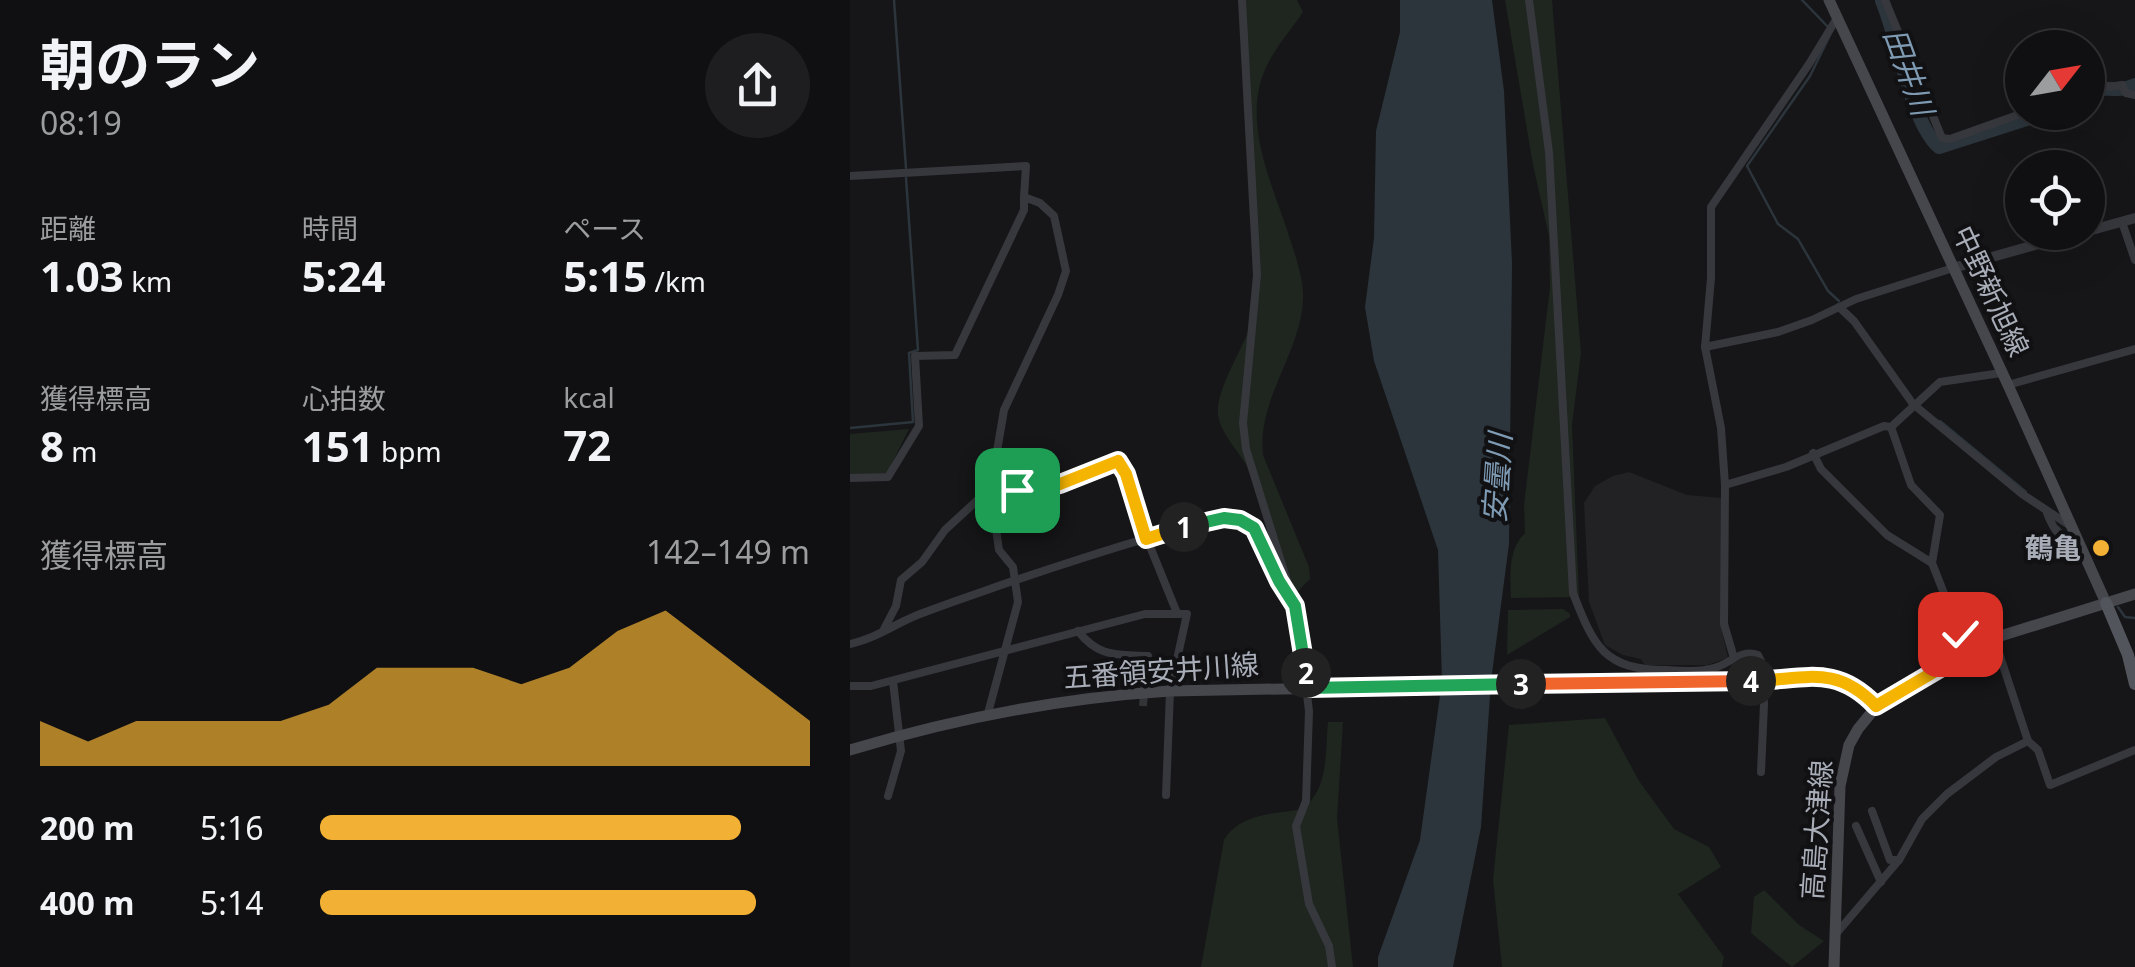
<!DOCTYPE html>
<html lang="ja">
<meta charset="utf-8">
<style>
:root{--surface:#101012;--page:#1e1e20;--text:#f1f3f6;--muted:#9c9d9f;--line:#303032;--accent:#f2b134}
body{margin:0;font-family:"Noto Sans","Noto Sans JP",sans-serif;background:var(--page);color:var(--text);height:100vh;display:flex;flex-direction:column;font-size:38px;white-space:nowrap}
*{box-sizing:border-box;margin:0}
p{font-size:32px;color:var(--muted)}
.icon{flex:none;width:55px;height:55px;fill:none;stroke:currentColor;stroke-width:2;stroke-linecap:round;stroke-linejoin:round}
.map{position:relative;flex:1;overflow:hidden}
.drawer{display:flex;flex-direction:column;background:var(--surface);width:850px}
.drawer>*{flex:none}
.needle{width:65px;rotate:59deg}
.tools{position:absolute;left:1155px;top:30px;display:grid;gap:20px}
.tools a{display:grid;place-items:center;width:100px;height:100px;border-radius:50%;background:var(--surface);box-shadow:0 10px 40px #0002,0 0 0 2px var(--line);font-size:50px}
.pin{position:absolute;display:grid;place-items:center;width:85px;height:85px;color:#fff;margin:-42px;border-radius:20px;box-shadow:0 5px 15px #0006}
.km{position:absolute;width:50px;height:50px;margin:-25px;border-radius:50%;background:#222;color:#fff;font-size:28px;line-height:50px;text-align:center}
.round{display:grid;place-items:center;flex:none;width:105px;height:105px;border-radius:52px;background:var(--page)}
.head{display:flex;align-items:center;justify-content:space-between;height:170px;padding:0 40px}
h1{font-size:55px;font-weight:700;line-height:75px}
.figures{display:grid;grid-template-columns:repeat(3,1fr);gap:15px;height:170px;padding:10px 40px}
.figures div{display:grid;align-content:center}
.figures b{font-size:42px;font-weight:700}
.figures small{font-size:28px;font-weight:400}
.figures p{font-size:28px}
.chart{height:280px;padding:20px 40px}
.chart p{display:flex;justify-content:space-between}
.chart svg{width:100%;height:180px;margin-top:10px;fill:var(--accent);opacity:.7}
ul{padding:0 40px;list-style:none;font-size:32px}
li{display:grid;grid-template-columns:160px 120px 1fr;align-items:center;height:75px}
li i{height:25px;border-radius:12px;background:var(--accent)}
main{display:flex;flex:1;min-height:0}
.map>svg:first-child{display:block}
.built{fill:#222225}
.green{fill:#1e261f}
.water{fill:#2c353c}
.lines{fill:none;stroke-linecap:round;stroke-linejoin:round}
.stream{stroke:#2c353c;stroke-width:2.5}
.river{stroke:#2c353c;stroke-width:14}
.minor-tunnel{stroke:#333438;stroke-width:8;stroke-dasharray:8 4;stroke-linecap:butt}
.minor{stroke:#37383d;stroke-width:8}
.tertiary{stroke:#37383d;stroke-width:10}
.secondary{stroke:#45474d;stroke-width:11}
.primary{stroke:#53555c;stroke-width:12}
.split-1-casing{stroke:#fff;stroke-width:20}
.split-2-casing{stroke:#fff;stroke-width:20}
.split-3-casing{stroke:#fff;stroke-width:20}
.split-4-casing{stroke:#fff;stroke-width:20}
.split-5-casing{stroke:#fff;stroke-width:20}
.split-1{stroke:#f5b400;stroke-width:12}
.split-2{stroke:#22a559;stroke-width:12}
.split-3{stroke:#22a559;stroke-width:12}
.split-4{stroke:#f0652b;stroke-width:12}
.split-5{stroke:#f5b400;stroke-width:12}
.poi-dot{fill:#f2b134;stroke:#111113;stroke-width:4}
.labels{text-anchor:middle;stroke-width:8;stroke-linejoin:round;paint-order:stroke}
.street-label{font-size:28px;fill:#a8adb8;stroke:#111113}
.poi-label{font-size:28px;font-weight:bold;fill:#a8adb8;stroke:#111113;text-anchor:end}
.water-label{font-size:30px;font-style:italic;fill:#7f9bb3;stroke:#111113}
</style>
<main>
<section class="drawer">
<div class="head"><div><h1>朝のラン</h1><p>08:19</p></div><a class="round"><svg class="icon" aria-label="share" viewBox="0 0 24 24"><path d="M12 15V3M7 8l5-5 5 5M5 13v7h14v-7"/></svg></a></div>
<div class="figures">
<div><p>距離</p><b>1.03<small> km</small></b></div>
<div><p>時間</p><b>5:24</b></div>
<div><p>ペース</p><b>5:15<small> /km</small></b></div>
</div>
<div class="figures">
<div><p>獲得標高</p><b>8<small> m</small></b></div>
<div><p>心拍数</p><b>151<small> bpm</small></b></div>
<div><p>kcal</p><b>72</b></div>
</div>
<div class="chart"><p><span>獲得標高</span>142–149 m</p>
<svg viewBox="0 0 160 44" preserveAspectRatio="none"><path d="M0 44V33L10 38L20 33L30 33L40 33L50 33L60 29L70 20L80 20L90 20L100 24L110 20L120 11L130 6L140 15L150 24L160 33V44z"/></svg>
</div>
<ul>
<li><b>200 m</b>5:16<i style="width:86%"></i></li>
<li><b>400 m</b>5:14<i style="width:89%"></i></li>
</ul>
</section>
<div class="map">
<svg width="1285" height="967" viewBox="0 0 1285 967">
<rect width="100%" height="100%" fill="#161618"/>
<polygon class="built" points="779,472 837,495 873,498 871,627 878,658 857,665 795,665 791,659 773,655 755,645 739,602 734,503 745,486 763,476"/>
<g class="green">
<path d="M391,0H447L453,12C441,30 423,50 415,70C392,122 422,184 438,233C445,255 454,278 453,300C450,355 407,399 413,455L459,567L460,579L448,591H442C418,553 418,507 398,468C388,449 365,429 368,406C374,371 400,341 406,305Z"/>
<path d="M655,0H702L731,353L722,425L729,597L661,598C660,576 658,549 675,533L674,505L700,287L699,236L683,165Z"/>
<polygon points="59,429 37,473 0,475 0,434"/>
<polygon points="713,609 720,614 720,617 657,655 658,610"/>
<polygon points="755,718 789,781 824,829 859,847 871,867 828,894 874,957 872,967 652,967 643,880 659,725"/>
<path d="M478,722H493L487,818L503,967H351L374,840C390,813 425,814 453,809C479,787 475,754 478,722Z"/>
<polygon points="914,890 949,925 974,941 942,967 901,933 904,897"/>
</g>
<polygon class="water" points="550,0 642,0 654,91 662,263 659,544 641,681 631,827 603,967 528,967 528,957 570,840 592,681 588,550 524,361 515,307 524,238 526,131 550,32"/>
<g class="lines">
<g class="stream">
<polyline points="44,0 56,168"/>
<polyline points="952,0 978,27"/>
<polyline points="980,35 960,76 897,166 928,224 948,239 978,291 989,301"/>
<polyline points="1090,421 1176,492"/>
<polyline points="0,428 63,422 59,353 68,350 56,178"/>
<polyline points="1208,527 1219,540"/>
<polyline points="1268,607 1275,617 1285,618"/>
</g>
<g class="river">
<path d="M1032,1C1048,38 1061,123 1089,147L1199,112"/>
<path d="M1238,92C1252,84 1266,94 1285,85"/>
</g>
<polyline class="minor-tunnel" points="293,706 295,682"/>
<g class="minor">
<polyline points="392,0 407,275 393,423 396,449 447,613 459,711 456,801 446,826 459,904 479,946 482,967"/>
<path d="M679,0L699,152L723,593C744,647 754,670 817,670C833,671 849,672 864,668C880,664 890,649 908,655L911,661L914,704L911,772"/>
<polyline points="1035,0 1092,138 1100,139 1176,112"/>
<polyline points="1238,88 1247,83 1259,87 1272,85 1276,93 1285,95"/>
<polyline points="0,176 176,166 174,197 190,203 204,216 216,271 208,295 154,410 146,457 148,492"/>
<polyline points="1272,222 1285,260"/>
<polyline points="989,307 1004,321 1063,404 1172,494 1219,525"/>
<polyline points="855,347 928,332 962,320 1006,299 1103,268"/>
<polyline points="1158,385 1285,349"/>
<polyline points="1041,427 1061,485 1090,515 1082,563"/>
<polyline points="963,453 971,469 1037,535 1082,563 1110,634 1121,650"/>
<polyline points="0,478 38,477 69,426 65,356 105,355 174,210 174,197"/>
<polyline points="875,485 936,467 1034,426 1041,427 1090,382 1151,373"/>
<path d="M1197,513C1203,529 1215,547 1233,552"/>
<polyline points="34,629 46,606 51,580 72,562 95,530 133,495 211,484 268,461 276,473 297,539 327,613"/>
<path d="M228,631C249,658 267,654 298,656L295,682"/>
<polyline points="1144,638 1178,741 1188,750 1200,785 1285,750"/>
<path d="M0,644C25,639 46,623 70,614C111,598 363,510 390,520C418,530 426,578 441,601"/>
<polyline points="884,658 874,624 875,485 871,428 855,347 861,278 861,207 959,64 987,18"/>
<polyline points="0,686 21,686 295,614 337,614 320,691 316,795"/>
<polyline points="138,713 168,602 163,567 149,550 141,493"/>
<polyline points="38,796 51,751 43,681"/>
<polyline points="1022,811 1040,860 1049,860"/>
<polyline points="1006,826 1031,882"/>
<polyline points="985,935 1049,860 1072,819 1097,794 1146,757 1178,741"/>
</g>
<g class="tertiary">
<polyline points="1238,231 1285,218"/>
<polyline points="1103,268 1231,232"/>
</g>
<g class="secondary">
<polyline points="979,0 1158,385 1256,603"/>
<path d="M0,750C106,718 210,698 320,691L913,680C963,677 989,667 1026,707"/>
<polyline points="984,967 990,786 999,745 1008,729 1026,707 1144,638 1285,594"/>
</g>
<polyline class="primary" points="1256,603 1278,655 1285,684"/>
</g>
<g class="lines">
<g class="split-1-casing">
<polyline id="split-1" points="167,490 210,484 268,461 276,474 296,539 334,527"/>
</g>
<g class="split-2-casing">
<polyline id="split-2" points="334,527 374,518 390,520 404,528 429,581 445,606 456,673"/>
</g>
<g class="split-3-casing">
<polyline id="split-3" points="456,673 458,688 671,684"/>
</g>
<g class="split-4-casing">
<polyline id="split-4" points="671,684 901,681"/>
</g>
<g class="split-5-casing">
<path id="split-5" d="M901,681C954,680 985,663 1026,706L1121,650L1110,634"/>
</g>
<use href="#split-1" class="split-1"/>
<use href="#split-2" class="split-2"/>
<use href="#split-3" class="split-3"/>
<use href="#split-4" class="split-4"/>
<use href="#split-5" class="split-5"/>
</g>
<circle class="poi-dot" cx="1251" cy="548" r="10"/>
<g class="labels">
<g class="street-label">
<text transform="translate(1141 291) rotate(65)" y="10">中野新旭線</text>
<text transform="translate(311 671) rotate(-4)" y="10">五番領安井川線</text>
<text transform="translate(967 830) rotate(-86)" y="10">高島大津線</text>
</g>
<g class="poi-label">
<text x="1231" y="558">鶴亀</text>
</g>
<g class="water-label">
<text transform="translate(1058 72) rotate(70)" y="10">田井川</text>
<text transform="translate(648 478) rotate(-86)" y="10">安曇川</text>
</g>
</g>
</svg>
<div class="tools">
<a><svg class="needle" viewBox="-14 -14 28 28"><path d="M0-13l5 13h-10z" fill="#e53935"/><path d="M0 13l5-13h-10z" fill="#9c9d9f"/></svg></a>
<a><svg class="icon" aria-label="locate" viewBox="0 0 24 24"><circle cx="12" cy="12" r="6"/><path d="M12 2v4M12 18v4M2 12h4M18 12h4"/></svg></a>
</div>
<div class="pin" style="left:167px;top:490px;background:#1e9e55"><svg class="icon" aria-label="arrive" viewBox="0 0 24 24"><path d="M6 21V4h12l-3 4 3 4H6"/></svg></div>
<div class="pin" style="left:1110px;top:634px;background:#d93025"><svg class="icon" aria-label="check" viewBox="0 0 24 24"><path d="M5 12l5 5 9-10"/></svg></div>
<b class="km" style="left:334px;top:527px">1</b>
<b class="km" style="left:456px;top:673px">2</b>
<b class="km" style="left:671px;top:684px">3</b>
<b class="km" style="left:901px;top:681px">4</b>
</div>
</main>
